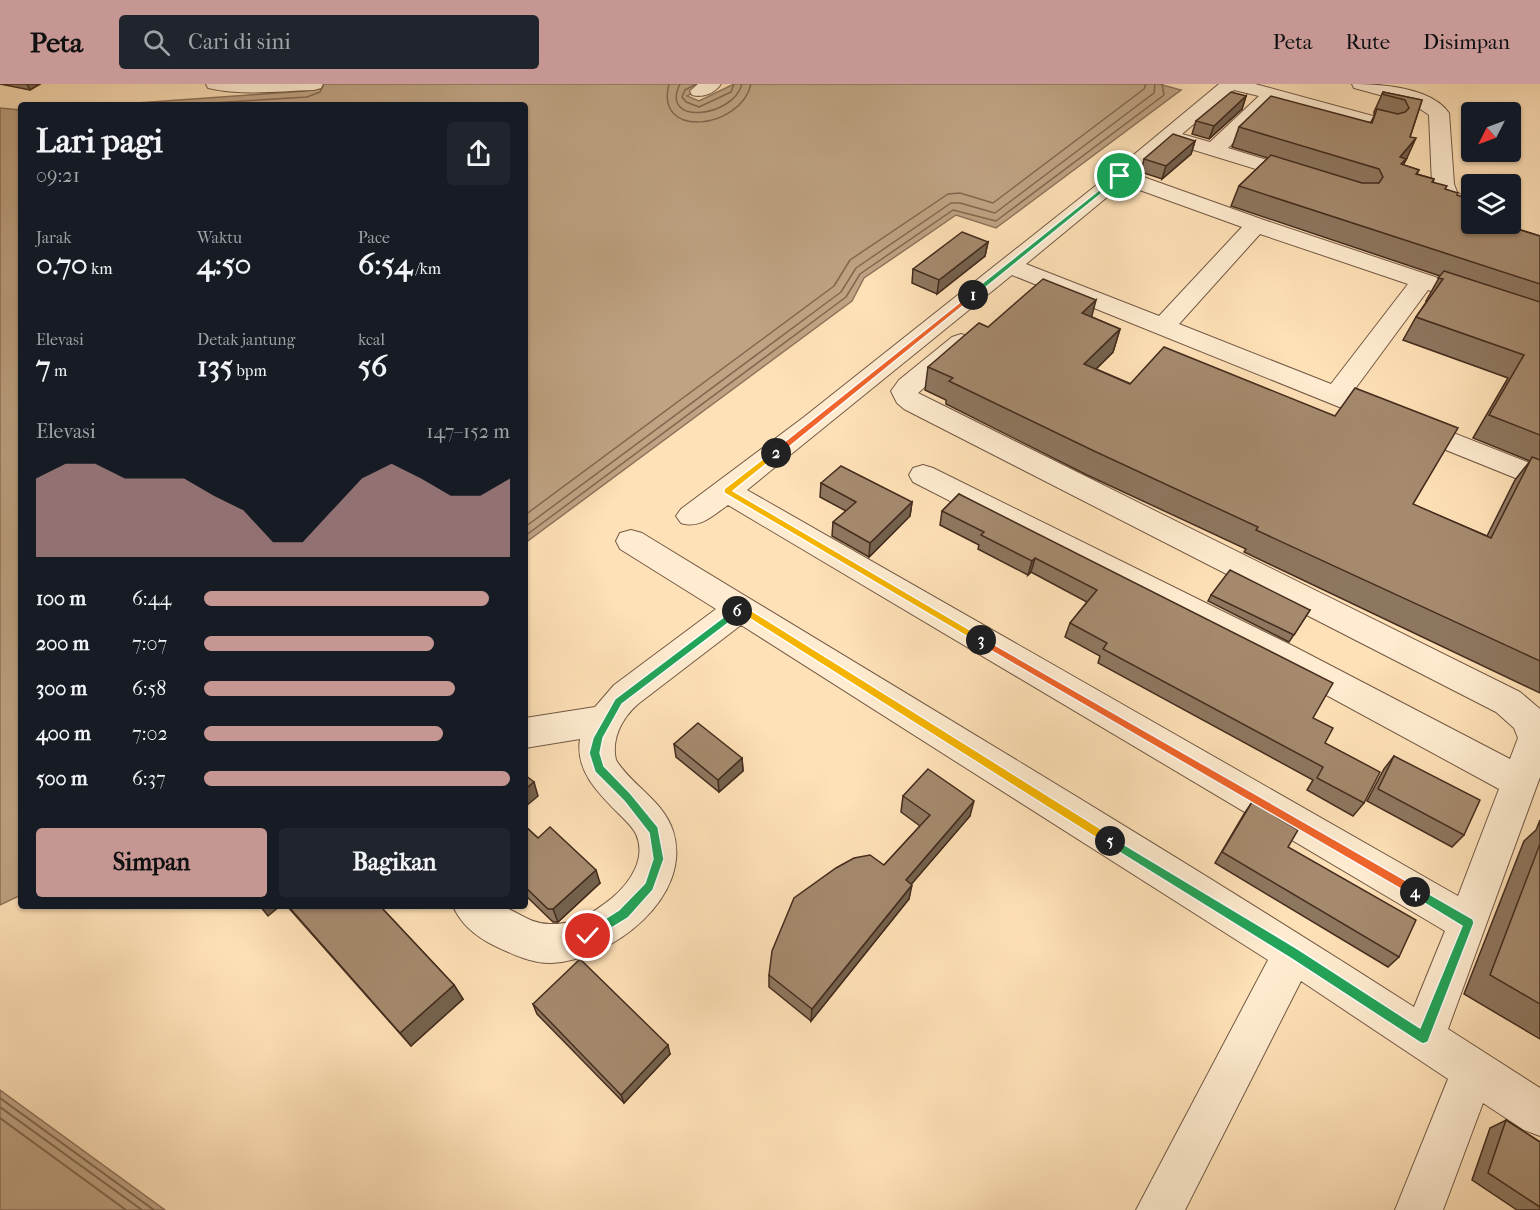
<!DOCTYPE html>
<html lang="id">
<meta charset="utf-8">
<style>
:root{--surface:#171b24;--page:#20242c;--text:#f1f3f6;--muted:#9ea1a6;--accent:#c59692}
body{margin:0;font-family:"IM FELL French Canon",serif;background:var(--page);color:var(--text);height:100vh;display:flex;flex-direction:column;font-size:22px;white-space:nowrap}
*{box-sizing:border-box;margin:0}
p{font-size:20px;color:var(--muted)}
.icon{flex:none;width:33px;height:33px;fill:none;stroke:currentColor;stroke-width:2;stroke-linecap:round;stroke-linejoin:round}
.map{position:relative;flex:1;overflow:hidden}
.details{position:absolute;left:18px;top:18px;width:510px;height:807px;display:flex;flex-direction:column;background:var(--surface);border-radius:6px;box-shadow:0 2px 4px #0004}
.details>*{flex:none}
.needle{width:39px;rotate:228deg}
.tools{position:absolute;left:1461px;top:18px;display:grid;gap:12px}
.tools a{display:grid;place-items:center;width:60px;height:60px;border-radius:6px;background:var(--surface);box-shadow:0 2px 4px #0004;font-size:30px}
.pin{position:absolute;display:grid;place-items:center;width:51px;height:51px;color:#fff;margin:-26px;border:3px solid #fff;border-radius:50%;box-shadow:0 2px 6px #0007}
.km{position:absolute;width:30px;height:30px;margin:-15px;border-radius:50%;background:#222;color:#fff;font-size:16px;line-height:30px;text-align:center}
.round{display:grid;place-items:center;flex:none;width:63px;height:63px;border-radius:6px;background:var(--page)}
.overview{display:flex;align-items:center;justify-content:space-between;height:102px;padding:0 18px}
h1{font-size:33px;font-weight:800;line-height:45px}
.metrics{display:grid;grid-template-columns:repeat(3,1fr);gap:9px;height:102px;padding:6px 18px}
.metrics div{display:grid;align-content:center}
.metrics b{font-size:30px;font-weight:800}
.metrics small{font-size:16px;font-weight:400}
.metrics p{font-size:16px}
.chart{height:168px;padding:12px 18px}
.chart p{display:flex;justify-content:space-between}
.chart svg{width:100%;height:108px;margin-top:6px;fill:var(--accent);opacity:.7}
.primary-button{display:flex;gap:12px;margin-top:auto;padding:12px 18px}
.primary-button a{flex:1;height:69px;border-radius:6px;background:var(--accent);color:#111;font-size:24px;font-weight:800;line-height:69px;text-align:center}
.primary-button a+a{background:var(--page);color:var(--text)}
ul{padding:0 18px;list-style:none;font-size:20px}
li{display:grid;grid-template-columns:96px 72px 1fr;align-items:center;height:45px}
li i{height:15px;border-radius:8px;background:var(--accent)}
header{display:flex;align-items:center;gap:36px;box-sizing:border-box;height:84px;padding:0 30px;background:var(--accent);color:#111}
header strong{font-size:28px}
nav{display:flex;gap:33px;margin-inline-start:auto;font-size:21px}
.search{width:420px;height:54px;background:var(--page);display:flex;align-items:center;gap:15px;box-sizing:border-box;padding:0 21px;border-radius:6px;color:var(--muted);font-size:22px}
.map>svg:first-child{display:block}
.water{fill:#bfa383;stroke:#8e735b;stroke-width:1.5}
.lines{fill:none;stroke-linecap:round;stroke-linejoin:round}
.shore-far1{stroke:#826850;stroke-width:1.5}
.shore{stroke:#826850;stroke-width:2}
.minor-casing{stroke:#735944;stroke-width:2}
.minor{fill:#ffecd0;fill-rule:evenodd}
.wall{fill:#8e775f;stroke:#442c1e;stroke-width:1.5}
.shaded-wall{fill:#74614d;stroke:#442c1e;stroke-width:1.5}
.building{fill:#a58a6e;stroke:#442c1e;stroke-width:1.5}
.split-1{fill:#22a559;stroke:#fff;stroke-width:1.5}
.split-2{fill:#f0652b;stroke:#fff;stroke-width:1.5}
.split-3{fill:#f5b400;stroke:#fff;stroke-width:1.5}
.split-4{fill:#f0652b;stroke:#fff;stroke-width:1.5}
.split-5{fill:#22a559;stroke:#fff;stroke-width:1.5}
.split-6{fill:#f5b400;stroke:#fff;stroke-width:1.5}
.split-7{fill:#22a559;stroke:#fff;stroke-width:1.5}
</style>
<header>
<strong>Peta</strong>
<div class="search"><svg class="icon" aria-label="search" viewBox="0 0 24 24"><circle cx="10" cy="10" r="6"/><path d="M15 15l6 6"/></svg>Cari di sini</div>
<nav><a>Peta</a><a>Rute</a><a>Disimpan</a></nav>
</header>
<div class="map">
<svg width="1540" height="1126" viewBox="0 0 1540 1126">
<rect width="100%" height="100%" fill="#ffe1b7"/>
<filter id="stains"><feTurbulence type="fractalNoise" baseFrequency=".00333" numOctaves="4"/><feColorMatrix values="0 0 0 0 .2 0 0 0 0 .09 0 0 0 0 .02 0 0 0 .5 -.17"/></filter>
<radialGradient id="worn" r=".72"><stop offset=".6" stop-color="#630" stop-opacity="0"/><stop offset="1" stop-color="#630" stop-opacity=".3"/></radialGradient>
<g class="water">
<polygon points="323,0 708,0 687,12 699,17 734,0 1159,0 1181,6 996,144 956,131 864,194 852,217 525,459 525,21 109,21 306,7"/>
<polygon points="0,24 21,26 21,811 0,821"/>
<polygon points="0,1006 165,1126 0,1126"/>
</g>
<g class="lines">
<g class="shore-far1">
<path d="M669,0C654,56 741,45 751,0"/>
<path d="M680,0C659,42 733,34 742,0"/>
<polyline points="696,0 685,6 682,13 686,18 699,23 731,8 734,0"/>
<polyline points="180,21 307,13 320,8 323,2"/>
<polyline points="525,431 834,202 850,176 948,110 960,109 993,119 1144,5 1146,0"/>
<polyline points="525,443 841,208 856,184 951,119 960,119 995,129 1154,9 1155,0"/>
<polyline points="525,452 846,213 860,190 953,126 996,137 1164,11 1162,0"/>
</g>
<g class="shore">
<polyline points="0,1014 154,1126"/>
<polyline points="0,1023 142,1126"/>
<polyline points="0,1034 126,1126"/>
</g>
<g class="minor-casing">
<g id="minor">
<path d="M206,0H323L321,4L314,6C279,7 242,12 208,4Z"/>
<path d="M698,0H721C715,9 703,14 692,11L690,7Z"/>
<path d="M1219,0H1255L1395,38L1398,42L1395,46L1388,48L1275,17L1228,64L1309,89L1312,93L1309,97L1302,99L1295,97L1171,59L1135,90L1264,136L1540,228V243L1428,206L1352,309L1540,383V404L1012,191L747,406L1458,812L1499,705L1271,581L913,398L909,391L913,384L923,381L933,384L1295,563L1510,675L1518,654L1514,644L1496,628L904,325L897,319L891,307L899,296L952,253L961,250L970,253L974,258L970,263L918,309L1520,608L1540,625V693L1448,945L1540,1004V1052L1524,1046L1483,1019L1443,1126H1395L1448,995L1301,897L1185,1126H1136L1268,876L741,541L638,620C622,634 611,655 616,676C632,702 663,716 673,747C694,813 611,876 552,879C533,880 512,870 495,862C477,853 461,841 453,822C466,822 493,819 504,823C520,829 531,840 550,840C575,841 593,829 612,814C630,799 647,774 636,750C632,742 624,735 618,729C597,708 575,686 580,655L525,664V634L595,623L614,601L716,525L620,465L616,457L620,449L631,446L642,449C899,606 1160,760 1414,923L1445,847L728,421C712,432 700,445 681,439L676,432L681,425L804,333L1113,88ZM1234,6L1259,12L1210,58L1182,50ZM1123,100L1242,143L1159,232L1026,180ZM1260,150L1408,200L1331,300L1179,240Z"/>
<path d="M1352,0C1380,0 1431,3 1449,29L1454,100L1457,108L1472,119V136L1464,135L1440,116L1432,100L1429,31L1413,20L1354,4Z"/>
</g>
</g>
<use href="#minor" class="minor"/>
</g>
<g class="wall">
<polygon points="0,0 40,0 30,6"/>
<polygon points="1383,8 1422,16 1410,53 1407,74 1403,81 1419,86 1417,90 1434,95 1433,98 1457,112 1472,116 1471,130 1540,152 1540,609 1244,468 1246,465 1087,391 946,320 946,316 925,306 928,283 988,243 1092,233 1120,245 1113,268 1096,285 1487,452 1515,396 1530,377 1473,354 1508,294 1403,256 1416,233 1427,217 1426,217 1440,192 1231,122 1239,102 1268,74 1232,63 1239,43 1371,38 1375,30 1374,30 1374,28"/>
<polygon points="1246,12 1242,25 1209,55 1192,50 1196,37"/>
<polygon points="1195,57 1191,70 1162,95 1141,88 1144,75"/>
<polygon points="988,158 985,172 937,210 912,199 913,185"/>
<polygon points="821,399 912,418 910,432 869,473 832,452 833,438 846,427 820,413"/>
<polygon points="959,410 1313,634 1325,659 1364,719 1353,732 1307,706 1313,696 1098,579 1100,572 1065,553 1070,539 1087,518 1031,488 1028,491 978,465 979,461 940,441 942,427"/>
<polygon points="1211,511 1310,526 1289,558 1208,517"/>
<polygon points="674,660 742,674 743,687 719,708 676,673"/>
<polygon points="1394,672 1464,751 1452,763 1367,717 1384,685"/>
<polygon points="903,712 970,732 911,800 909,815 811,937 769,903 769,891 884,781 920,742 901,728"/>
<polygon points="1252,718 1288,763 1399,873 1388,883 1215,779 1244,730"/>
<polygon points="1540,736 1540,955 1464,910 1524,757 1536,746"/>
<polygon points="525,742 538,754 600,799 558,838 553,838 525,811"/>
<polygon points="287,822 380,822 454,901 463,915 411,962"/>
<polygon points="533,920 670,970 624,1019 537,930"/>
<polygon points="1506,1036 1540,1058 1540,1126 1517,1126 1472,1096 1490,1044"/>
</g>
<g class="shaded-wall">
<polygon points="27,0 40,0 30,6"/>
<polygon points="1246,12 1242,25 1209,55 1214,42"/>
<polygon points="1416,54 1407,74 1396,95 1400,73"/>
<polygon points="1195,57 1191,70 1162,95 1166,82"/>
<polygon points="988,158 985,172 937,210 939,196"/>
<polygon points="1096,216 1090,239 1082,229"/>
<polygon points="1120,245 1113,268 1078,303 1084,280"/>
<polygon points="912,418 910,432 869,473 870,459"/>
<polygon points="1035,474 1031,488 1028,491 1032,477"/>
<polygon points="742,674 743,687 719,708 718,696"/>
<polygon points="534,698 538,712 525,723 525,705"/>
<polygon points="974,717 970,732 903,810 906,796"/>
<polygon points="596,786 600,799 558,838 553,825"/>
<polygon points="912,801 909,815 811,937 812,925"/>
<polygon points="260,822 280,822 268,832"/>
<polygon points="454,901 463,915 411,962 400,949"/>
<polygon points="668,961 670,970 624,1019 621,1011"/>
</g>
<g class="building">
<polygon points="1231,8 1246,12 1214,42 1196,37"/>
<polygon points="1383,8 1422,16 1410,53 1416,54 1400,73 1406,75 1401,80 1419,86 1416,90 1434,95 1432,98 1447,102 1445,105 1458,109 1457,111 1472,116 1472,126 1469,130 1472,131 1472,140 1500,140 1540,152 1540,200 1239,102 1271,71 1362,99 1379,99 1383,93 1379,85 1239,43 1271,12 1372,39 1377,25 1398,30 1405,28 1409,24 1405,16 1382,10"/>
<polygon points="1173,50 1195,57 1166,82 1144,75"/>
<polygon points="962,148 988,158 939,196 913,185"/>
<polygon points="1444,187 1540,218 1540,351 1489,331 1524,271 1416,233 1443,195 1438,194"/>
<polygon points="1043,195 1096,216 1082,229 1120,245 1084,280 1130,300 1164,263 1335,332 1355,304 1458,344 1413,420 1491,454 1532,373 1540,376 1540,577 1256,446 1258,443 1094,367 949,297 953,294 928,283 979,239 988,243"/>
<polygon points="841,382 912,418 870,459 833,438 856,418 821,399"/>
<polygon points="959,410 1333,599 1313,634 1333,644 1325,659 1380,688 1364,719 1317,694 1323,683 1103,565 1107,559 1070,539 1097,506 1035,474 1032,477 981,451 984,448 942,427"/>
<polygon points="1230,486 1310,526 1294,551 1211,511"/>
<polygon points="698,639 742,674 718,696 674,660"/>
<polygon points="1394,672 1480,716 1464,751 1378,705"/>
<polygon points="928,685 974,717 906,796 912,801 812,925 769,891 772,867 794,814 836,784 854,774 870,771 884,781 930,731 903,712"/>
<polygon points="525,691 534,698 525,705"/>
<polygon points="1252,718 1298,746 1288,763 1416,836 1399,873 1222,768"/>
<polygon points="525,742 538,754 550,743 596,786 553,825 548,825 525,803"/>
<polygon points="1540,760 1540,920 1490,891"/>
<polygon points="288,822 380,822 454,901 400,949"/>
<polygon points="580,875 668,961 621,1011 533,920"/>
<polygon points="1506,1036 1540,1058 1540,1123 1488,1089"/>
</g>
<polygon class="split-1" points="1118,91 1123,92 975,212 970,212 970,209"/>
<polygon class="split-2" points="973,208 975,212 779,371 773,371 773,367"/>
<polygon class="split-3" points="773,367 780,369 733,407 984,554 984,559 978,559 724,409 724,405"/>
<polygon class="split-4" points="981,553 1419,804 1419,811 1411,811 978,559 976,556"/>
<polygon class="split-5" points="1110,752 1298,865 1420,944 1462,842 1411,811 1411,804 1419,804 1473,835 1474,839 1428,958 1423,960 1419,958 1290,874 1106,760 1106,753"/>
<polygon class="split-6" points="741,520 1114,753 1114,760 1106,760 741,529 733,530 733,524"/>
<polygon class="split-7" points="737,523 742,527 740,530 622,620 603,654 600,669 604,682 631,710 658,743 664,775 653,806 628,834 592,856 584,856 584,848 619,826 645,799 653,775 649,749 624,717 595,688 589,669 593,654 615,615"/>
<rect width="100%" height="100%" filter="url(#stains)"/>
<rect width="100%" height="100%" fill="url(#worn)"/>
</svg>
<div class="tools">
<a><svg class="needle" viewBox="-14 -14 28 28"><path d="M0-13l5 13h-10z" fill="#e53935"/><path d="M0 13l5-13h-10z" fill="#9ea1a6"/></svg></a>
<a><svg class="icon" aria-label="layers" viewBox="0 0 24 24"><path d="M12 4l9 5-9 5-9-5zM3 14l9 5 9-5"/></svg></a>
</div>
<div class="pin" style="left:1120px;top:92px;background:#1e9e55"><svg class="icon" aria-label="arrive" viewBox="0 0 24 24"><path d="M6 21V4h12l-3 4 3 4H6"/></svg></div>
<div class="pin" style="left:588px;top:852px;background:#d93025"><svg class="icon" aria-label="check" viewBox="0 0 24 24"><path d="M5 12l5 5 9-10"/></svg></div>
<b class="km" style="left:973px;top:211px">1</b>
<b class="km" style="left:776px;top:369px">2</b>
<b class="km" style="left:981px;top:556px">3</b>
<b class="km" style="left:1415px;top:808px">4</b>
<b class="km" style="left:1110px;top:757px">5</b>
<b class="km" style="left:737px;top:527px">6</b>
<section class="details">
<div class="overview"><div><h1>Lari pagi</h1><p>09:21</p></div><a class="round"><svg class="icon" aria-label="share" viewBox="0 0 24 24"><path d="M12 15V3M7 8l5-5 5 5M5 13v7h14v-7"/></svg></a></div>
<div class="metrics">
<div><p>Jarak</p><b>0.70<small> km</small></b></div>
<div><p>Waktu</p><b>4:50</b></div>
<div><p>Pace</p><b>6:54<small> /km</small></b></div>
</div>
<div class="metrics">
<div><p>Elevasi</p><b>7<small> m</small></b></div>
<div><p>Detak jantung</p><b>135<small> bpm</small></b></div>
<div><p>kcal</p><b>56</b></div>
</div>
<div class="chart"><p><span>Elevasi</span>147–152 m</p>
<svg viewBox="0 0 160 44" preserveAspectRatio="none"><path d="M0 44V12L10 6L20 6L30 12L40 12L50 12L60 19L70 25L80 38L90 38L100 25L110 12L120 6L130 12L140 19L150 19L160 12V44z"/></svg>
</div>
<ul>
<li><b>100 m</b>6:44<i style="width:93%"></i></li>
<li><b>200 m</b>7:07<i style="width:75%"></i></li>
<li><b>300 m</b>6:58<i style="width:82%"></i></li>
<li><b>400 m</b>7:02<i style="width:78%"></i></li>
<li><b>500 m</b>6:37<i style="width:100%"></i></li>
</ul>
<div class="primary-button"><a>Simpan</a><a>Bagikan</a></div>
</section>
</div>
